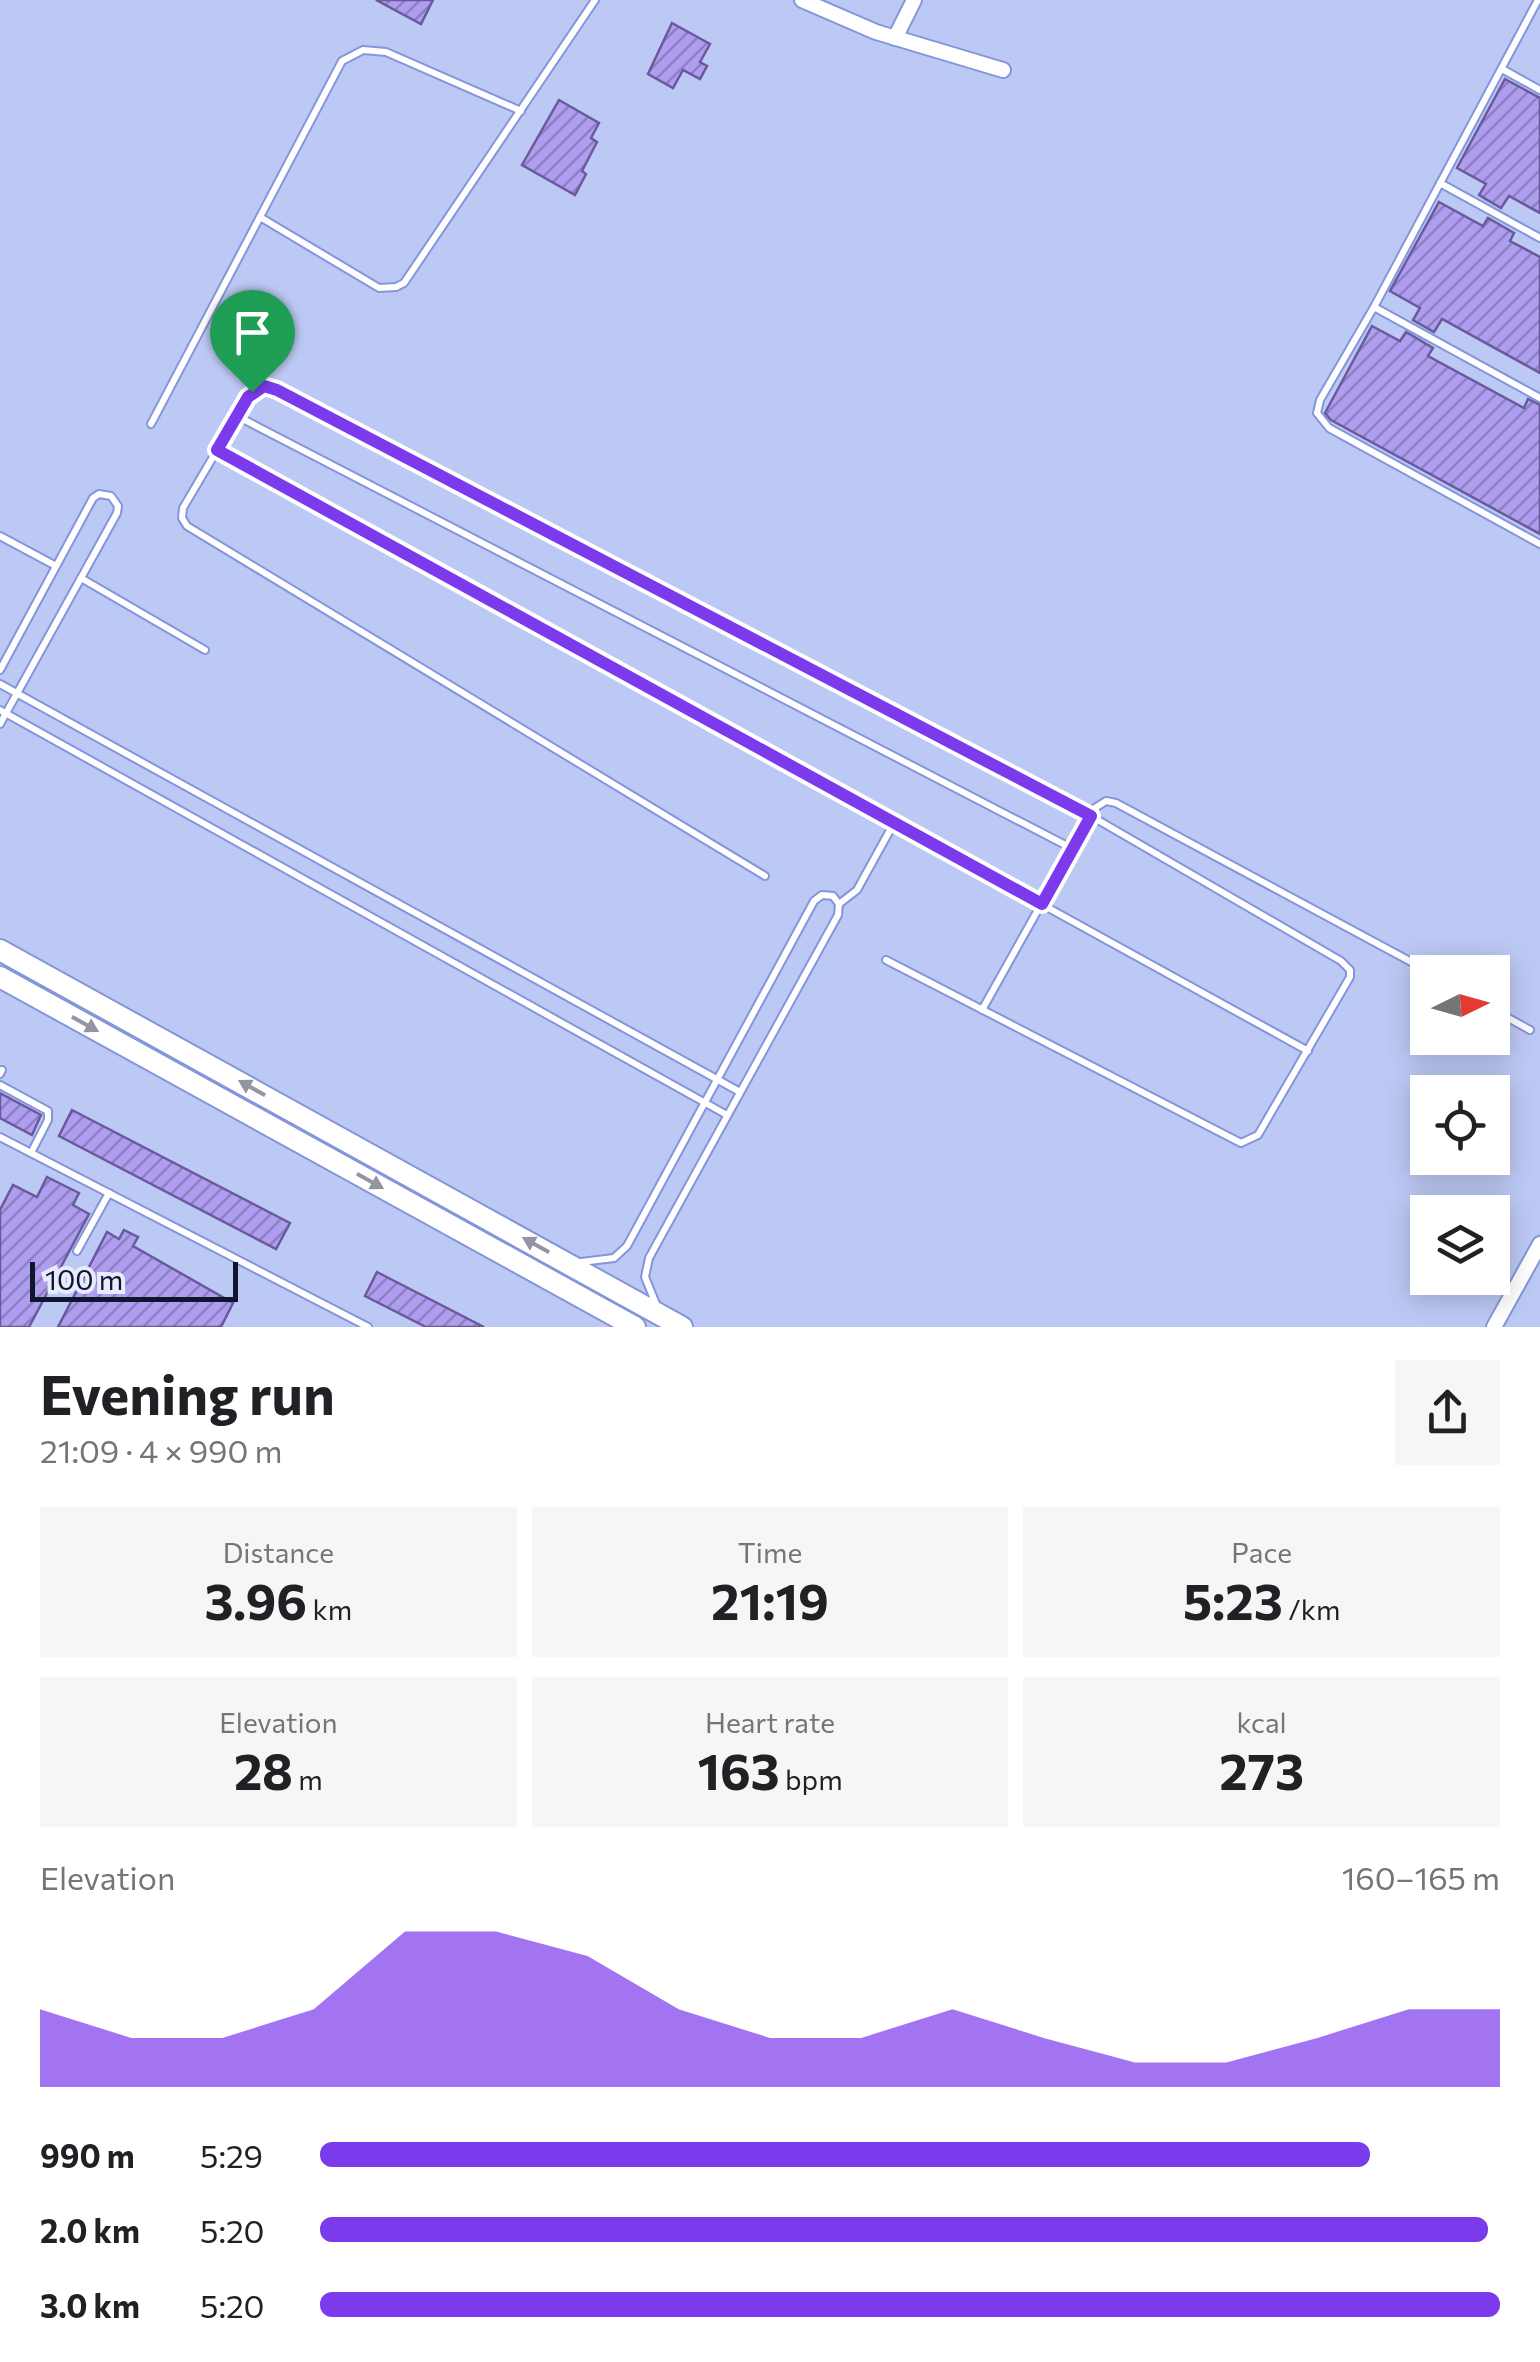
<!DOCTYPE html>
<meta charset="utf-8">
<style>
:root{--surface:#fff;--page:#f6f6f6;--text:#202124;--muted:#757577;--accent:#7c3aed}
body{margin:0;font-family:Commissioner,sans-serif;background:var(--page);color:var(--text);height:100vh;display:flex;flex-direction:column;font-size:38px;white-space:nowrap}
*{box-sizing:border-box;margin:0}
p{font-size:32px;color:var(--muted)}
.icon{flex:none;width:55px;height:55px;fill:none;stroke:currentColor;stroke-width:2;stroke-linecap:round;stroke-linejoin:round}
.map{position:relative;height:1327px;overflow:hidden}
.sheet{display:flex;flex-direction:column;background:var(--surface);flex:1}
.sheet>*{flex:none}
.needle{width:65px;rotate:85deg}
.controls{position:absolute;left:1410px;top:955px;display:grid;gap:20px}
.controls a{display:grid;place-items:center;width:100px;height:100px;border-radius:0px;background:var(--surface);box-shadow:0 5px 25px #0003;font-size:50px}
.scale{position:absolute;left:30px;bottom:25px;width:208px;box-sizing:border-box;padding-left:10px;border:5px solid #10152f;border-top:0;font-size:28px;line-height:35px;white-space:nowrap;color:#10152f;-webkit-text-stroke:8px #e7ebfb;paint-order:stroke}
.pin{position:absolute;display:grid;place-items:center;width:85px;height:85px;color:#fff;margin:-102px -42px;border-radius:50% 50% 50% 0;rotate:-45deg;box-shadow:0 0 10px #0007}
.pin .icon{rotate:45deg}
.round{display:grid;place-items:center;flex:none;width:105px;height:105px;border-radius:0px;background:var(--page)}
.head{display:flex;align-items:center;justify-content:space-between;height:170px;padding:0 40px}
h1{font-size:55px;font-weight:700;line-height:75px}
.metrics{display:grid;grid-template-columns:repeat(3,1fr);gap:15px;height:170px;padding:10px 40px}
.metrics div{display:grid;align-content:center;border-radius:0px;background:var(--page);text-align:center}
.metrics b{font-size:50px;font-weight:700}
.metrics small{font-size:28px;font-weight:400}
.metrics p{font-size:28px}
.chart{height:280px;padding:20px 40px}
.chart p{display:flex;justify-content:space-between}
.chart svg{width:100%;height:180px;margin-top:10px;fill:var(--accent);opacity:.7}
ul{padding:0 40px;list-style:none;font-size:32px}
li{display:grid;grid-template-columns:160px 120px 1fr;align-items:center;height:75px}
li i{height:25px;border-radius:12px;background:var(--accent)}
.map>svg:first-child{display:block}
.building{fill:url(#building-hatch);stroke:#6a5a9d;stroke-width:2.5}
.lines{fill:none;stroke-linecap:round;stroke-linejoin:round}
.lane-casing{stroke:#8495da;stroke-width:10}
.street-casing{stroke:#8495da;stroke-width:18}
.secondary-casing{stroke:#8495da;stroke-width:24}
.lane{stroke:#fff;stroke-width:6}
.street{stroke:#fff;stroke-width:14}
.secondary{stroke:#fff;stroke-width:20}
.oneway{fill:#9396a1}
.route-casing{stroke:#fff;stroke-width:20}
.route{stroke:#7c3aed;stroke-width:12}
</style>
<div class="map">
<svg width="1540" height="1327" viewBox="0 0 1540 1327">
<defs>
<pattern id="building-hatch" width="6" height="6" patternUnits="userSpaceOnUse" patternTransform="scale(2.5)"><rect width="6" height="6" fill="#af9eef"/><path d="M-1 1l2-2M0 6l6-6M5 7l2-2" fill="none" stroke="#8d80c2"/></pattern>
</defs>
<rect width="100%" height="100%" fill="#bdc9f5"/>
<g class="building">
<polygon points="376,0 433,0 421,24"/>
<polygon points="672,23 710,44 700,62 707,66 700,79 683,70 673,88 648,74"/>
<polygon points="1505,79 1540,98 1540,213 1509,196 1501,208 1479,195 1486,184 1457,168"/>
<polygon points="559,100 599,123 591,138 597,142 582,171 586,174 575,195 522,165"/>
<polygon points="1439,202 1483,226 1488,218 1514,233 1510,241 1540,257 1540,373 1442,319 1434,332 1413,320 1420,308 1390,291"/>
<polygon points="1372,326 1400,341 1406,332 1433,348 1428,356 1524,408 1528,399 1540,405 1540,534 1331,420 1325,413"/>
<polygon points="0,1093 41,1115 32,1135 0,1118"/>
<polygon points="72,1110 290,1223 276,1249 59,1136"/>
<polygon points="47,1177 79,1193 73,1205 89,1214 29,1327 0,1327 0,1210 13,1185 37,1197"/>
<polygon points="124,1230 138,1237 133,1246 233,1303 221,1327 58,1327 107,1232 119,1239"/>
<polygon points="377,1272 484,1327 426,1327 365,1296"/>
</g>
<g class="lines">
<g class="lane-casing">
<g id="lane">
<polyline points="1538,0 1374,307 1320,400 1317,413 1329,428 1540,544"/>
<polyline points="1502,69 1540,90"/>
<polyline points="1440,183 1540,238"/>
<polyline points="260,217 379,288 396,287 404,283 595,0"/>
<polyline points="1374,307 1540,398"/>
<polyline points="237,416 1073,849"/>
<polyline points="151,424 342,61 363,50 386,52 521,111"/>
<polyline points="217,450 1308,1051"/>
<polyline points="0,536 56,566"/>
<polyline points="81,578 205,650"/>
<polyline points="0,670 93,498 99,494 111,496 118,506 117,513 0,724"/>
<polyline points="0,684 740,1092"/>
<polyline points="0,710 727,1115"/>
<polyline points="765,876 187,526 182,518 183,508 252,391 264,386 277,390 1091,816 1341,961 1350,970 1350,977 1258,1135 1241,1143 886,960"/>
<polyline points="839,904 857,890 894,823"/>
<polyline points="1492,1009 1530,1030"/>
<polyline points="982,1010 1095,808 1106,801 1116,803 1430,972"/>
<polyline points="0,1074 2,1070"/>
<polyline points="0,1085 48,1111 48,1120 31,1153"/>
<polyline points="0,1137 368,1327"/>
<polyline points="77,1251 109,1193"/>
<polyline points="581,1262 614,1258 627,1246 814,901 822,895 833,896 839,904 838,915 649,1258 645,1277 656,1304"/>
</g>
</g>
<g class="street-casing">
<g id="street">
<polyline points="802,0 876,32 1003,70"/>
<polyline points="895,38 914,0"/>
<polyline points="1494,1327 1540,1244"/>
</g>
</g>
<g class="secondary-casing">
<g id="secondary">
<polyline points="0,950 682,1327"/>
<polyline points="0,977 635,1327"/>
</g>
</g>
<use href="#lane" class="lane"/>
<use href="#street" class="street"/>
<use href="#secondary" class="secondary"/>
</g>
<defs><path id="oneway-solid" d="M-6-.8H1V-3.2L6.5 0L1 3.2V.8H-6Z" transform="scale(2.5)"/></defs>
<g class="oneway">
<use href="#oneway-solid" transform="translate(85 1024) rotate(29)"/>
<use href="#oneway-solid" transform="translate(252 1088) rotate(-151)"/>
<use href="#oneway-solid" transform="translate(370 1181) rotate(29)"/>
<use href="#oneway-solid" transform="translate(536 1245) rotate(-151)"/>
</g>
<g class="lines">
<g class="route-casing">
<polygon id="route" points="264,386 277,390 1091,816 1042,904 217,450 248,397"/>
</g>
<use href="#route" class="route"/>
</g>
</svg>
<div class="controls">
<a><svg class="needle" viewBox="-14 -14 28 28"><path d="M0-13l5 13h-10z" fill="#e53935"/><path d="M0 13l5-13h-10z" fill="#757577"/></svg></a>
<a><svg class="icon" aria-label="locate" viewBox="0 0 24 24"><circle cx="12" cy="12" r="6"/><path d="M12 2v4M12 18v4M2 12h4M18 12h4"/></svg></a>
<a><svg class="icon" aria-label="layers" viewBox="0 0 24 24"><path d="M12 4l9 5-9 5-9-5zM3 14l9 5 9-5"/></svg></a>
</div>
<div class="scale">100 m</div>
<div class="pin" style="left:252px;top:392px;background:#1e9e55"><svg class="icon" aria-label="arrive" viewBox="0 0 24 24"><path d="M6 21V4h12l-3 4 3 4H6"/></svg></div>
</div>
<section class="sheet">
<div class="head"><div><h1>Evening run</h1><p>21:09 · 4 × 990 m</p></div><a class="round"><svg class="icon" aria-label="share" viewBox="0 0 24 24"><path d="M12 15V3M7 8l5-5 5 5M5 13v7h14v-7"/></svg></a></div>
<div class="metrics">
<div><p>Distance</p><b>3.96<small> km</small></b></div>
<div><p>Time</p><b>21:19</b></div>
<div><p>Pace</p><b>5:23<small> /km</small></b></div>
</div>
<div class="metrics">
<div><p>Elevation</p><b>28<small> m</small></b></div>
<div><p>Heart rate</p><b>163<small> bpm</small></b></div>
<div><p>kcal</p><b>273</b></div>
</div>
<div class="chart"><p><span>Elevation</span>160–165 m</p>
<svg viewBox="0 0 160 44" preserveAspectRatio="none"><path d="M0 44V25L10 32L20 32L30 25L40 6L50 6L60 12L70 25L80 32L90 32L100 25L110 32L120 38L130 38L140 32L150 25L160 25V44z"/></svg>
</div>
<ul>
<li><b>990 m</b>5:29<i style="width:89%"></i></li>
<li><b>2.0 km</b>5:20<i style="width:99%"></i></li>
<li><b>3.0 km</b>5:20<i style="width:100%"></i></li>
</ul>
</section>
